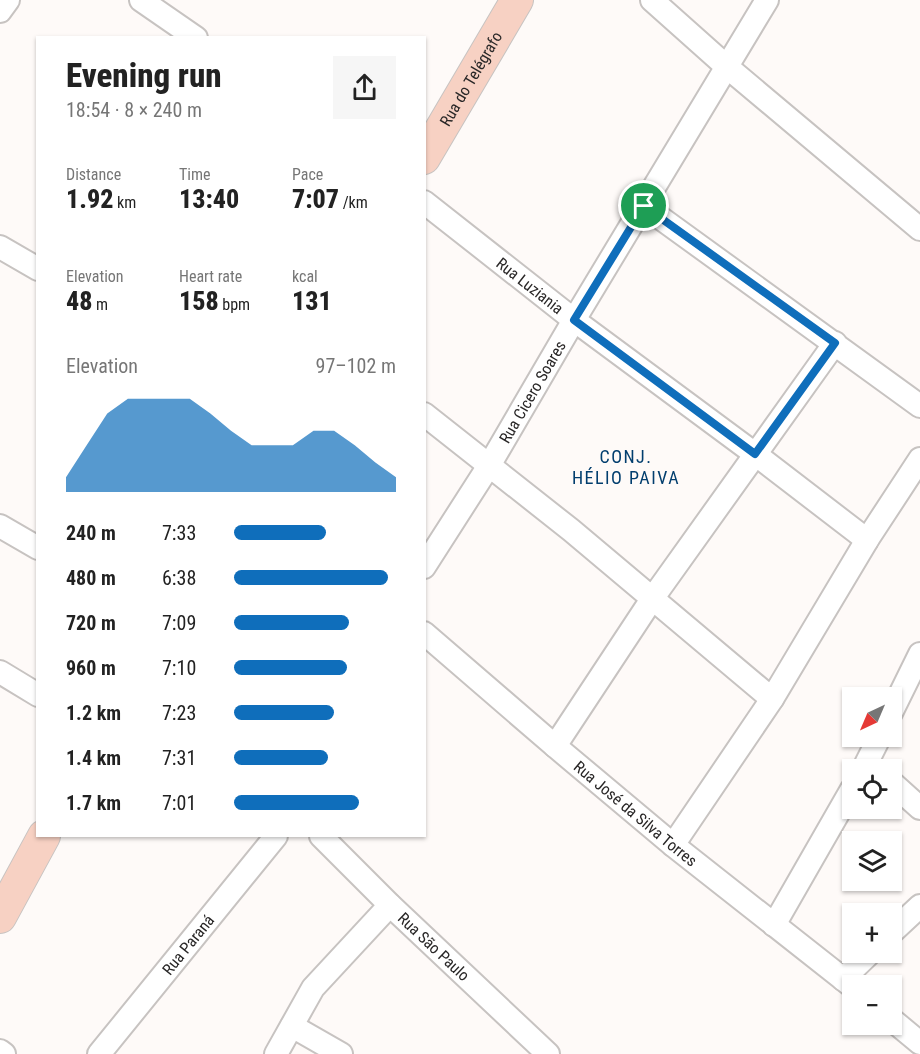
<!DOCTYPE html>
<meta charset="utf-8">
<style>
:root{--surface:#fff;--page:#f6f6f6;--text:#222;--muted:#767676;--accent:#0f6ebb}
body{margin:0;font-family:"Roboto Condensed",sans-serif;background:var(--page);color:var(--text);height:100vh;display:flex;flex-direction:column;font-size:22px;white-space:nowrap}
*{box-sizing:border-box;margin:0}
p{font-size:20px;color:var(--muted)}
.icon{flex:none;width:33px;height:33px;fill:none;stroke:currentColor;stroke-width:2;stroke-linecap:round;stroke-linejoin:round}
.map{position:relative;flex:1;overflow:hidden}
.side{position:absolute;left:36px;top:36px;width:390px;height:801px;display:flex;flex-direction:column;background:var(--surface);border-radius:0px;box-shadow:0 2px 4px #0004}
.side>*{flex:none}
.needle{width:39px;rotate:224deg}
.controls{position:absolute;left:842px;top:687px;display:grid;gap:12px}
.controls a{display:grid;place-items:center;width:60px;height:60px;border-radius:0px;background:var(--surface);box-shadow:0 2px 4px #0004;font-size:30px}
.pin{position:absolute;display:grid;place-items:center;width:51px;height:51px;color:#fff;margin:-26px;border:3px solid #fff;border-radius:50%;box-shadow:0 2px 6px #0007}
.round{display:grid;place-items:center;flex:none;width:63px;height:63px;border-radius:0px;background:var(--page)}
.headline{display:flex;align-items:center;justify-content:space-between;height:102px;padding:0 30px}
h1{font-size:33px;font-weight:800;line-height:45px}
.metrics{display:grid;grid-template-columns:repeat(3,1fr);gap:9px;height:102px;padding:6px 30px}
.metrics div{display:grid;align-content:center}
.metrics b{font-size:26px;font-weight:800}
.metrics small{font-size:16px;font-weight:400}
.metrics p{font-size:16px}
.chart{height:168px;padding:12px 30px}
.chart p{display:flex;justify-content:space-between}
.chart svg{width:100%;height:108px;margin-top:6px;fill:var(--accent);opacity:.7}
ul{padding:0 30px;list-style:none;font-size:20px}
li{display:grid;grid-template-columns:96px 72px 1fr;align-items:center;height:45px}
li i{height:15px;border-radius:8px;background:var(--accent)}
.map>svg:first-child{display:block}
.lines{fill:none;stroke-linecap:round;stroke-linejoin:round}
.street-casing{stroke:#c7c3c1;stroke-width:26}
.secondary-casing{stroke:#c7c3c1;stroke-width:34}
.street{stroke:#fff;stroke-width:22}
.secondary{stroke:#f7d1c3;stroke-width:32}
.route-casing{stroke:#fff;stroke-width:12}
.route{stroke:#0f6ebb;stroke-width:8}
.labels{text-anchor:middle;stroke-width:6;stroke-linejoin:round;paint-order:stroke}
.street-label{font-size:16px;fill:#292727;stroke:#fefaf8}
.neighbourhood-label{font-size:18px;letter-spacing:1.5px;fill:#023e6e;stroke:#fefaf8}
</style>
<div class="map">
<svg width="920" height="1054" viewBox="0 0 920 1054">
<rect width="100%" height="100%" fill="#fefaf8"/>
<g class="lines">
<g class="street-casing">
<g id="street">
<polyline points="141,0 196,38"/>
<polyline points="652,0 726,66 920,229"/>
<polyline points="0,11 8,0"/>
<path id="s1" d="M424,202L574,320L755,454L867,540"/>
<polyline points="644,206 920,406"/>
<polyline points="0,247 38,269"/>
<polyline points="424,414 571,530 772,699"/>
<polyline points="0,526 38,548"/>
<path id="s2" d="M424,567L490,464L574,320L767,0"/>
<path id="s3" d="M424,633L555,746L673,845L852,986"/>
<polyline points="0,672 38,695"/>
<polyline points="891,713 920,654"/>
<polyline points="555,746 652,599 835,343"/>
<polyline points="863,770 880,736"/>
<polyline points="891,782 920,808"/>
<path id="s4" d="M321,836L390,905L548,1054"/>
<polyline points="673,845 772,699 867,540 920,459"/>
<polyline points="774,925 852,789"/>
<polyline points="891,933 920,906"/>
<polyline points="843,979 871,952"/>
<polyline points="891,1019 920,1043"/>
<polyline points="292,1026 341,1054"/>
<polyline points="0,1051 4,1054"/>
<path id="s5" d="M99,1054L276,836"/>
<polyline points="276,1054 313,988 390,905"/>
</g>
</g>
<g class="secondary-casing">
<g id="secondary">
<path id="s6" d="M424,158L517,0"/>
<polyline points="0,917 44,836"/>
</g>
</g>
<use href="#street" class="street"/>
<use href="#secondary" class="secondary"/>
</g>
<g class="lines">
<g class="route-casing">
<polygon id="route" points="644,206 835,343 755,454 574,320"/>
</g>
<use href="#route" class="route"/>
</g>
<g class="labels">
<g class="street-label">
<text dy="6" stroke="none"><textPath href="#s6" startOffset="92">Rua do Telégrafo</textPath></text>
<text dy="6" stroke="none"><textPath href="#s1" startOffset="135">Rua Luziania</textPath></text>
<text dy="6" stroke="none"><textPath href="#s2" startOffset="206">Rua Cicero Soares</textPath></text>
<text dy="6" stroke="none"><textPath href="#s3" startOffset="278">Rua José da Silva Torres</textPath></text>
<text dy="6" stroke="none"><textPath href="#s5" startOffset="141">Rua Paraná</textPath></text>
<text dy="6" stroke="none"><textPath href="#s4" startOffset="158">Rua São Paulo</textPath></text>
</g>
<g class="neighbourhood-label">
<text x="626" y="463">CONJ.<tspan x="626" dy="21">HÉLIO PAIVA</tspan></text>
</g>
</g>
</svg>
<div class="controls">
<a><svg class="needle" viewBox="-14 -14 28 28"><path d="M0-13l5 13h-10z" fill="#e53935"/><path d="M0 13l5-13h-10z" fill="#767676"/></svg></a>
<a><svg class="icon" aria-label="locate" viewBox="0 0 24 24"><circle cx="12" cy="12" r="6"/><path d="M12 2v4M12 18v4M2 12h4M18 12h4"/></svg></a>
<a><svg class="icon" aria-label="layers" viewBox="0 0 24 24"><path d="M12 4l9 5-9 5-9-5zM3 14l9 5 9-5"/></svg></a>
<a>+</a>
<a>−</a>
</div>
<div class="pin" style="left:644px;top:206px;background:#1e9e55"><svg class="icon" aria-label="arrive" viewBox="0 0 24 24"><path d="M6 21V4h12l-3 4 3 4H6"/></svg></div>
<section class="side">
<div class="headline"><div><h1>Evening run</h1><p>18:54 · 8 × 240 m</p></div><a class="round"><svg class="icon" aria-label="share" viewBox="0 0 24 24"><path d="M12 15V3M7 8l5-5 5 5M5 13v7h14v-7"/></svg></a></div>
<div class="metrics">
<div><p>Distance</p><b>1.92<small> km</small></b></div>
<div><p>Time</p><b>13:40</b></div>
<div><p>Pace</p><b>7:07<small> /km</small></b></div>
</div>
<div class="metrics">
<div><p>Elevation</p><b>48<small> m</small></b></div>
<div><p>Heart rate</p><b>158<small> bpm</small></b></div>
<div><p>kcal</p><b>131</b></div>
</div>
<div class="chart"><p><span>Elevation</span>97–102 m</p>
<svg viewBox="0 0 160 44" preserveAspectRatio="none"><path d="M0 44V38L10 25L20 12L30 6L40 6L50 6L60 6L70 12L80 19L90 25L100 25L110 25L120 19L130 19L140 25L150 32L160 38V44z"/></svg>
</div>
<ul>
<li><b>240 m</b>7:33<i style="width:57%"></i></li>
<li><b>480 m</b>6:38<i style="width:95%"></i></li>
<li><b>720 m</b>7:09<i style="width:71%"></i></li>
<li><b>960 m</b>7:10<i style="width:70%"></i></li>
<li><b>1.2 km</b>7:23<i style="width:62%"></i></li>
<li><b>1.4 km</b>7:31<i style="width:58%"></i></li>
<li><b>1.7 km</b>7:01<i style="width:77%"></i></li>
</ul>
</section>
</div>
